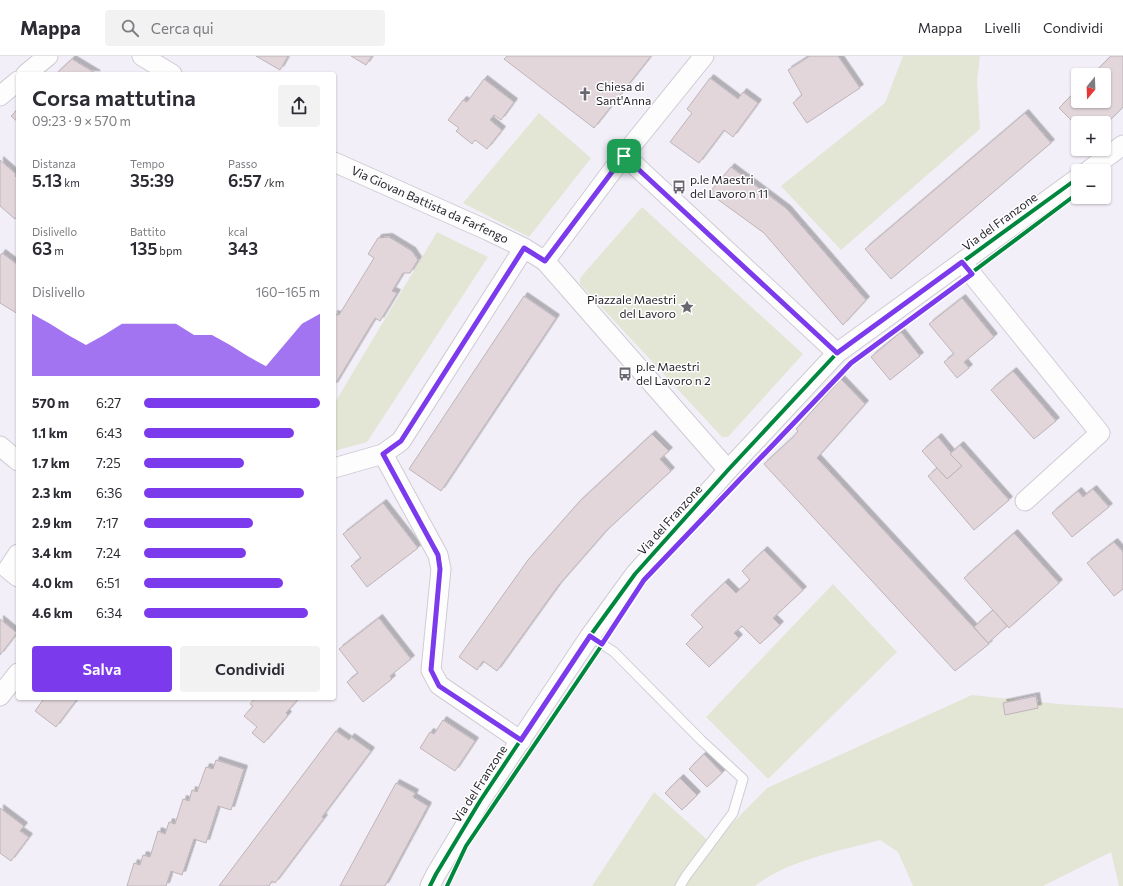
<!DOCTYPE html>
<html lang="it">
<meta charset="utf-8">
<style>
:root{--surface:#fff;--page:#f2f2f3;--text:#2b2b33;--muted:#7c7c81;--line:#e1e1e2;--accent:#7c3aed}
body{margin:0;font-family:Commissioner,sans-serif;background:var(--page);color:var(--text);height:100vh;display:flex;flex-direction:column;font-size:15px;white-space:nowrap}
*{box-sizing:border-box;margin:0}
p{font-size:13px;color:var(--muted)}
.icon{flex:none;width:22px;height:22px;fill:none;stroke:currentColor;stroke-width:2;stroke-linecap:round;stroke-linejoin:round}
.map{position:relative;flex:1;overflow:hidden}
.sheet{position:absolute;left:16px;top:16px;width:320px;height:628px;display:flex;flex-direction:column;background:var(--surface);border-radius:4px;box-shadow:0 1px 3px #0004}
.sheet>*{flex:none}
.needle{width:26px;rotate:199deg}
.controls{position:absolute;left:1071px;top:12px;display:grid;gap:8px}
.controls a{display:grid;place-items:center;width:40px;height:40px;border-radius:4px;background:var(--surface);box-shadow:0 1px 3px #0004;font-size:20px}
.pin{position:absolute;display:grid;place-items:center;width:34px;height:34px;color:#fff;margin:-17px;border-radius:8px;box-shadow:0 2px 6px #0006}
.round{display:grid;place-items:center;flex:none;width:42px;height:42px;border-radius:4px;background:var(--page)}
.head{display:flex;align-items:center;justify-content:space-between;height:68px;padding:0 16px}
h1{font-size:22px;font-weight:600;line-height:30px}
.metrics{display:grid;grid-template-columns:repeat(3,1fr);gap:6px;height:68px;padding:4px 16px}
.metrics div{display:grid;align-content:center}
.metrics b{font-size:17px;font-weight:600}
.metrics small{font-size:11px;font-weight:400}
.metrics p{font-size:11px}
.chart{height:112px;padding:8px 16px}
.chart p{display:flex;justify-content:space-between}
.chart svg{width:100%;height:72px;margin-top:4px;fill:var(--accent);opacity:.7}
.primary-button{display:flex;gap:8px;margin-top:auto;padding:8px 16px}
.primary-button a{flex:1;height:46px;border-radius:4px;background:var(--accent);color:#fff;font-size:16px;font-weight:600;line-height:46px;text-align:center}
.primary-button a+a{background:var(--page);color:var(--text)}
ul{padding:0 16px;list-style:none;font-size:13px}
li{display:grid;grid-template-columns:64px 48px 1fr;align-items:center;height:30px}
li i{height:10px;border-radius:5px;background:var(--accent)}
header{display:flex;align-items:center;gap:24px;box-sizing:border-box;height:56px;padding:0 20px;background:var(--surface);border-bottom:1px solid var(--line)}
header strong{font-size:19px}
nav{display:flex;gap:22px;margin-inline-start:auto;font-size:14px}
.search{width:280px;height:36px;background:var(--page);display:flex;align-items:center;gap:10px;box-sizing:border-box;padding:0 14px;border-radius:4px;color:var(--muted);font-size:15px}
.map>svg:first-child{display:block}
.green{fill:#e3e6d5}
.building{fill:#e2d6db;stroke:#bdb5b8;filter:url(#shadow)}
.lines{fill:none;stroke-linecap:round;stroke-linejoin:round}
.service-casing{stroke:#cfcbd4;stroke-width:11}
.minor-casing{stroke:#cfcbd4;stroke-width:21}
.service{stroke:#fdfdfe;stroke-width:9}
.minor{stroke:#fdfdfe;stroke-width:19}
.cycleway-casing{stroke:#fff;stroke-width:6}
.cycleway{stroke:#00873e;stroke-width:4}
.route-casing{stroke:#fff;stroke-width:8}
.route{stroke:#7c3aed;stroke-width:5}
.labels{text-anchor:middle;stroke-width:3;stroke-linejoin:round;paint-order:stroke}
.poi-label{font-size:12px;fill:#221e27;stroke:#fff;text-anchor:start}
.street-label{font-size:12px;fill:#221e27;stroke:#fff}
</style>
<header>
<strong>Mappa</strong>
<div class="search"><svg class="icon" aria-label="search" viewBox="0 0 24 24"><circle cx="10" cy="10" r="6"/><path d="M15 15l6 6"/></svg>Cerca qui</div>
<nav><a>Mappa</a><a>Livelli</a><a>Condividi</a></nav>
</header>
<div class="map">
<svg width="1123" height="830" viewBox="0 0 1123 830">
<defs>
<filter id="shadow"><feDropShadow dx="3.5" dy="-3.5" stdDeviation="0" flood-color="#0004"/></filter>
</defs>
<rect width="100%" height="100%" fill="#f3eff8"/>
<g class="green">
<polygon points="903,0 980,0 977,25 980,73 841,194 781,130 885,47"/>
<polygon points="539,57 591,102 529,181 463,147"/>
<polygon points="642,151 803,298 728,381 722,381 580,228 580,222"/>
<polygon points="437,176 488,201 367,386 334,395 334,348"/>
<polygon points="833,528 897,596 768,723 706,661"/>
<path d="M972,639L1058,648L1123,652V830H1119L1111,796L1043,830H913L898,796L880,784C840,795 788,804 755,830H592L654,736L712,788L767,732Z"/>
</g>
<g class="building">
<polygon points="256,0 288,0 280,14"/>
<polygon points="351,0 372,0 366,9"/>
<polygon points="507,0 651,0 594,72 504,3"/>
<polygon points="810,0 838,0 860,32 807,67 793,47 802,39 788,14"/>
<polygon points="1111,0 1123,0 1123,51 1104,70 1104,67 1078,67 1078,71 1059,52 1078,33 1078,45 1104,45 1104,19 1092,19"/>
<polygon points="72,3 97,18 56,18"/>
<polygon points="710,22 738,43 743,36 758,47 733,81 724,74 699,107 670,86 692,57 687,53"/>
<polygon points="484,23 514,46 501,64 494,59 490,64 502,74 487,93 475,84 472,88 456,75 459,72 448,64 463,44 467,46"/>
<polygon points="18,53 18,66 11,60"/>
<polygon points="1025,57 1051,87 891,223 865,193"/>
<polygon points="0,104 16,118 15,120 18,122 18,159 15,163 0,150"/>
<polygon points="731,111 787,153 866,244 843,269 764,177 709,137"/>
<polygon points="389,181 412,195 418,204 410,217 403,217 392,235 397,237 380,265 375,262 334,330 334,258 339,259 374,202 368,198 378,182"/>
<polygon points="2,197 18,209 18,258 0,247 0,200"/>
<polygon points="524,240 556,262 441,435 409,413"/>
<polygon points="962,242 994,281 964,306 969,312 957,322 944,306 954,298 929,268"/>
<polygon points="901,276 920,300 890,324 871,301"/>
<polygon points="1013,315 1056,365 1034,383 991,334"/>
<polygon points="841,323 865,348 817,402 989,588 955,615 764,408 793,381 798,375 796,373"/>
<polygon points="652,378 669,395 660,403 671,415 606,475 558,530 497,615 483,605 477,614 459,601 528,504 579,446"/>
<polygon points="938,381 962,410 947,423 922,395"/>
<polygon points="960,389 1009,444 974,474 928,420 937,412 947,423 962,410 950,398"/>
<polygon points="1093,433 1109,451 1072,481 1052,457 1078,435 1083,441"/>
<polygon points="383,447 418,492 367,531 351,510 361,502 343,478"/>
<polygon points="1014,477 1059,527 1009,572 964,522"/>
<polygon points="1114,486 1123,496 1123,533 1114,540 1087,507"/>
<polygon points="764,494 803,534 773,562 780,569 760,588 742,570 734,577 739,582 709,611 686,588 703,571 691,559 725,526 736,537 750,524 742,515"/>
<polygon points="993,554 1007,570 988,587 974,571"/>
<polygon points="379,562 411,603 390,620 392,623 363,646 347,626 358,617 339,593"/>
<polygon points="0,563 17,577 0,599"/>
<polygon points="1036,640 1038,652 1005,659 1003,647"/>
<polygon points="41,642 78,642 56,671 35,655 43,644"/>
<polygon points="255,642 299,642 286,657 288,659 264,687 252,677 257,671 244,660 253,650 250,648"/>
<polygon points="443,664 475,685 455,715 420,692 430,676 434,678"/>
<polygon points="336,675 349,684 351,681 371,695 322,761 324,762 275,827 272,825 269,830 219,830"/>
<polygon points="704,698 722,717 707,731 689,713"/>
<polygon points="216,704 244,713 231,754 218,750 206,787 194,783 182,819 171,815 166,830 127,830 134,807 140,809 143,799 150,801 158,775 165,778 169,766 175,768 183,743 189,745 192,734 197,736 206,711 213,713"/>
<polygon points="680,722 697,739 682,754 665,737"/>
<polygon points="396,727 415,737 413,741 428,750 385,830 340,830"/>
<polygon points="0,752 24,770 20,775 29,781 11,805 0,797"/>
</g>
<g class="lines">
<g class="service-casing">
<polyline id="service" points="590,580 614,596 701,684 743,723 733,757 686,820 680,830"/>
</g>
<g class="minor-casing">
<g id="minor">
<polyline points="142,0 172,18"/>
<polyline points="26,18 48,0"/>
<polyline points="0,40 18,25"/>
<polyline points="624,99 704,0"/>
<path id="s1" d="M334,106L489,175L524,192L545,205L728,414"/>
<polyline points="1088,115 1123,89"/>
<polyline points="545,205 624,99 837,297"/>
<polyline points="962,206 1100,377 1025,445"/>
<polyline points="0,390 18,405"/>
<polyline points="383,398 438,499 441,513 431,614 439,629 521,685"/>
<polyline points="334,412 383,398 401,385 524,192"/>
<polyline points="18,498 8,513 18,521"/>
<polyline points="0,640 18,617"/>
<polyline points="430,830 436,818 480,745 590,580 635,518 728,414 837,297 1078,122"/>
</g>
</g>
<use href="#service" class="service"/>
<use href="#minor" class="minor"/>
<g class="cycleway-casing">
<g id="cycleway">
<polyline points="430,830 436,818 480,745 590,580 635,518 728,414 837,297 1078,122"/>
<polyline points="447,830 466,790 608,580 644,524 851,307 1078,137"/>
</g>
</g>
<use href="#cycleway" class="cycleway"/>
</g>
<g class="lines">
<g class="route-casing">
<polygon id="route" points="624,100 837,297 962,206 972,218 851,307 644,524 602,588 590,580 521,684 439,630 431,614 440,513 438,499 383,398 401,385 524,192 545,205"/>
</g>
<use href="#route" class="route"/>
</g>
<defs>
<g id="church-bare" transform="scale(1.08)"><path d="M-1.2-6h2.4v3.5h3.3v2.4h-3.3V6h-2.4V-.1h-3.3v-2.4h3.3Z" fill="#6b6770" stroke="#fff" stroke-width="2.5" paint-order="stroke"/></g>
<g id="bus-bare" transform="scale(1.08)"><path d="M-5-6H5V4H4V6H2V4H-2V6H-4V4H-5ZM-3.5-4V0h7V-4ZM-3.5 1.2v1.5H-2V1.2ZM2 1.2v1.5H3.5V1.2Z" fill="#6b6770" stroke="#fff" stroke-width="2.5" paint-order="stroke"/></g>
<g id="sight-bare" transform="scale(1.08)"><path d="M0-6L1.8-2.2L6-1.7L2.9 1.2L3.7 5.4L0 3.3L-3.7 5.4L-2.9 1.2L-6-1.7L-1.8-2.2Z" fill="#6b6770" stroke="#fff" stroke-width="2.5" paint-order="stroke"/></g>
</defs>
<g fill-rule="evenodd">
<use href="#church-bare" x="585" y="38"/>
<use href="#bus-bare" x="679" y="131"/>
<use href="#sight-bare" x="687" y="251"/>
<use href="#bus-bare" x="625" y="318"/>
</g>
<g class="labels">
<g class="poi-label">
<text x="596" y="35">Chiesa di<tspan x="596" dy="14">Sant'Anna</tspan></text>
<text x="690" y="128">p.le Maestri<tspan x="690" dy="14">del Lavoro n 11</tspan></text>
<text x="676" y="248" text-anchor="end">Piazzale Maestri<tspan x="676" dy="14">del Lavoro</tspan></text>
<text x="636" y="315">p.le Maestri<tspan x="636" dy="14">del Lavoro n 2</tspan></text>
</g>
<g class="street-label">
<text dy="4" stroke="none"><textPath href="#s1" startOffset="105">Via Giovan Battista da Farfengo</textPath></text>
<text transform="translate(1000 166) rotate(-36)" y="4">Via del Franzone</text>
<text transform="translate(670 464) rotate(-48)" y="4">Via del Franzone</text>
<text transform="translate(480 728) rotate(-57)" y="4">Via del Franzone</text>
</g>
</g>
</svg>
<div class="controls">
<a><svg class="needle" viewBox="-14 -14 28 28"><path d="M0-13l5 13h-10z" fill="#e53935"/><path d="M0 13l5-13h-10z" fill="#7c7c81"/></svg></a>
<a>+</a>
<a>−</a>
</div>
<div class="pin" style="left:624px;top:100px;background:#1e9e55"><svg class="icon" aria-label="arrive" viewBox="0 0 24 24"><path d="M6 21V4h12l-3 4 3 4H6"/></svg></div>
<section class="sheet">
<div class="head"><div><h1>Corsa mattutina</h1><p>09:23 · 9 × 570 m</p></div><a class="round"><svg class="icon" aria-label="share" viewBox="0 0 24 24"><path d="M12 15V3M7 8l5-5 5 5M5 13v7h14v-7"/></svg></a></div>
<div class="metrics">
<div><p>Distanza</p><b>5.13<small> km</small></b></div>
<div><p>Tempo</p><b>35:39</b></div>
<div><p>Passo</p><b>6:57<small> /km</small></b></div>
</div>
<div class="metrics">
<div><p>Dislivello</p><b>63<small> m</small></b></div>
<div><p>Battito</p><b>135<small> bpm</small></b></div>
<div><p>kcal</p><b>343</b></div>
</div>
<div class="chart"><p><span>Dislivello</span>160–165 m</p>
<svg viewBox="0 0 160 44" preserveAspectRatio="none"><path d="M0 44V6L10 12L20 19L30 25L40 19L50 12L60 12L70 12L80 12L90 19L100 19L110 25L120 32L130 38L140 25L150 12L160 6V44z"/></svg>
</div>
<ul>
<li><b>570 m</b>6:27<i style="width:100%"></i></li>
<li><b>1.1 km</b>6:43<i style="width:85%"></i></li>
<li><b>1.7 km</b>7:25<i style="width:57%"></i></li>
<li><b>2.3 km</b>6:36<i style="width:91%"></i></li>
<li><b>2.9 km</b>7:17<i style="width:62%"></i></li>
<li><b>3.4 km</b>7:24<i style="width:58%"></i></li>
<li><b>4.0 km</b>6:51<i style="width:79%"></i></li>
<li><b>4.6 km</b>6:34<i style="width:93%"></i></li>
</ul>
<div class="primary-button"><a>Salva</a><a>Condividi</a></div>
</section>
</div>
